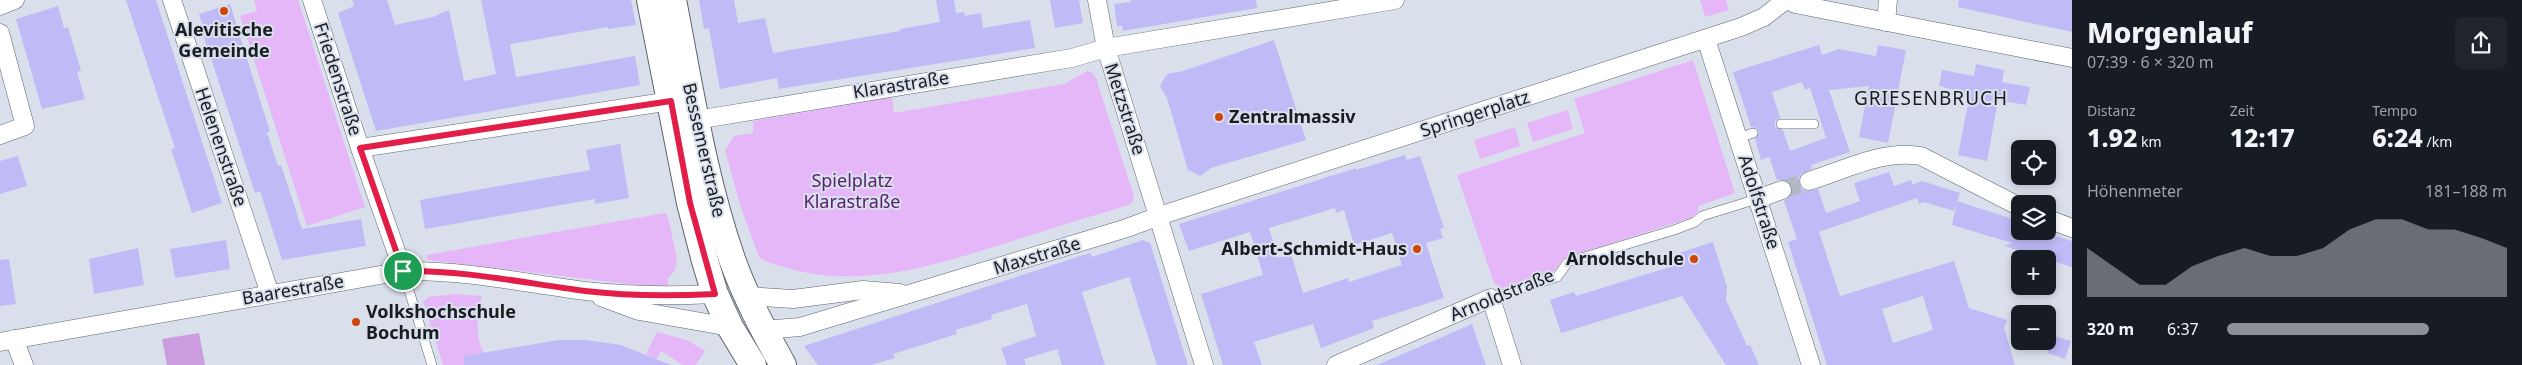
<!DOCTYPE html>
<html lang="de">
<meta charset="utf-8">
<style>
:root{--surface:#171b24;--page:#20242c;--text:#f1f3f6;--muted:#9ea1a6;--accent:#8c9099}
body{margin:0;font-family:"Noto Sans",sans-serif;background:var(--page);color:var(--text);height:100vh;display:flex;flex-direction:column;font-size:19px;white-space:nowrap}
*{box-sizing:border-box;margin:0}
p{font-size:16px;color:var(--muted)}
.icon{flex:none;width:28px;height:28px;fill:none;stroke:currentColor;stroke-width:2;stroke-linecap:round;stroke-linejoin:round}
.map{position:relative;flex:1;overflow:hidden}
.details{display:flex;flex-direction:column;background:var(--surface);width:450px}
.details>*{flex:none}
.controls{position:absolute;left:2011px;top:140px;display:grid;gap:10px}
.controls a{display:grid;place-items:center;width:45px;height:45px;border-radius:8px;background:var(--surface);box-shadow:0 2px 8px #0003;font-size:25px}
.pin{position:absolute;display:grid;place-items:center;width:42px;height:42px;color:#fff;margin:-21px;border:2px solid #fff;border-radius:50%;box-shadow:0 1px 5px #0007}
.round{display:grid;place-items:center;flex:none;width:52px;height:52px;border-radius:8px;background:var(--page)}
.head{display:flex;align-items:center;justify-content:space-between;height:85px;padding:0 15px}
h1{font-size:28px;font-weight:800;line-height:38px}
.figures{display:grid;grid-template-columns:repeat(3,1fr);gap:8px;height:85px;padding:5px 15px}
.figures div{display:grid;align-content:center}
.figures b{font-size:25px;font-weight:800}
.figures small{font-size:14px;font-weight:400}
.figures p{font-size:14px}
.chart{height:140px;padding:10px 15px}
.chart p{display:flex;justify-content:space-between}
.chart svg{width:100%;height:90px;margin-top:5px;fill:var(--accent);opacity:.7}
ul{padding:0 15px;list-style:none;font-size:16px}
li{display:grid;grid-template-columns:80px 60px 1fr;align-items:center;height:38px}
li i{height:12px;border-radius:6px;background:var(--accent)}
main{display:flex;flex:1;min-height:0}
.map>svg:first-child{display:block}
.green{fill:#e6b7f8}
.forest{fill:#cb9cde}
.building{fill:#c0baf6;fill-rule:evenodd}
.lines{fill:none;stroke-linecap:round;stroke-linejoin:round}
.street-tunnel{stroke:#b3b9c3;stroke-width:18;stroke-dasharray:18 9;stroke-linecap:butt}
.lane-casing{stroke:#5e646e;stroke-width:10}
.street-casing{stroke:#5e646e;stroke-width:19}
.secondary-casing{stroke:#5e646e;stroke-width:28}
.lane{stroke:#fff;stroke-width:9}
.street{stroke:#fff;stroke-width:18}
.secondary{stroke:#fff;stroke-width:26}
.route-casing{stroke:#fff;stroke-width:10}
.route{stroke:#e11d48;stroke-width:6}
.poi-dot{fill:#cd470a;stroke:#d9e0ec;stroke-width:2}
.labels{text-anchor:middle;stroke-width:4;stroke-linejoin:round;paint-order:stroke}
.poi-label{font-size:18px;font-weight:bold;fill:#191c20;stroke:#d9e0ec;text-anchor:start}
.street-label{font-size:18px;fill:#191c20;stroke:#d9e0ec}
.park-label{font-size:18px;fill:#59206d;stroke:#d9e0ec}
.neighbourhood-label{font-size:19px;letter-spacing:1px;fill:#191c20;stroke:#d9e0ec}
</style>
<main>
<div class="map">
<svg width="2072" height="365" viewBox="0 0 2072 365">
<rect width="100%" height="100%" fill="#d9e0ec"/>
<g class="green">
<polygon points="254,0 298,0 365,207 307,226 240,16 257,11"/>
<polygon points="1700,0 1726,0 1729,10 1705,17"/>
<polygon points="1693,60 1735,193 1698,206 1698,211 1691,218 1564,258 1553,272 1502,288 1494,283 1457,175 1585,133 1574,99"/>
<path d="M1087,71L1093,73L1096,78L1134,196L1133,201L1129,205C1088,217 1047,230 1006,243C936,265 860,290 787,268C777,265 767,263 759,257L740,205L725,150L734,136L753,133V121L892,97L894,113L1064,84Z"/>
<polygon points="1568,110 1573,129 1533,142 1527,123"/>
<polygon points="1515,127 1520,146 1480,159 1474,140"/>
<polygon points="665,213 668,217 677,259 675,270 667,279 669,286 662,288 428,260 426,255"/>
<path d="M456,294L482,296C479,310 475,329 480,343C482,351 486,355 488,365H443L423,302L429,297Z"/>
<polygon points="657,332 687,340 705,351 696,365 683,365 661,351 656,359 646,354"/>
</g>
<polygon class="forest" points="199,333 205,365 167,365 162,339"/>
<g class="building">
<polygon points="126,0 156,0 222,203 192,213 171,149 175,148"/>
<polygon points="352,0 387,0 395,25 433,17 449,10 464,81 496,74 481,0 631,0 636,25 608,29 608,27 510,44 516,77 635,56 640,85 376,131 338,13 354,6"/>
<polygon points="699,0 734,0 738,23 765,18 773,53 900,31 900,29 940,22 936,0 954,0 956,13 964,12 965,16 981,13 983,28 1030,20 1035,48 779,89 777,78 720,89 709,28 704,29"/>
<polygon points="1050,0 1079,0 1083,23 1055,28"/>
<polygon points="1131,0 1256,0 1257,8 1123,31 1122,26 1117,26 1114,4 1130,2"/>
<polygon points="1959,0 2072,0 2072,32 1958,7"/>
<polygon points="230,4 270,132 267,132 278,166 281,165 302,229 361,219 366,246 282,260 260,191 255,193 200,25 202,24 199,14"/>
<polygon points="58,6 64,28 68,27 81,71 77,72 85,99 42,109 16,19"/>
<polygon points="1274,40 1306,140 1211,168 1200,176 1188,170 1167,98 1160,86 1165,77 1170,73 1180,72"/>
<path d="M1819,45L1822,55L1839,49L1876,56L1878,45L1906,50L1888,143L1859,137L1869,86L1829,90L1850,152L1811,165L1812,169L1801,174L1799,178L1802,189L1807,191L1818,189L1826,213L1860,201L1854,183L1889,172L1894,186L1911,180L1917,198L1819,232L1840,296L1954,261L1969,308L2007,320L2004,328L2015,365H1827L1788,242L1797,239L1784,201L1790,196L1792,187L1784,180H1777L1769,157L1761,160L1755,139L1759,132L1757,128L1751,127L1733,72ZM1802,82L1805,90L1810,88L1826,138L1790,151L1783,130L1775,127V121L1780,118L1772,92ZM1923,296L1933,330L1893,343L1882,309Z"/>
<polygon points="1976,64 2004,70 2002,82 2030,87 2026,105 1998,100 1987,161 1958,155 1970,94 1939,86 1942,70 1974,76"/>
<polygon points="620,144 629,198 595,204 595,199 425,229 420,200 590,170 586,150"/>
<path d="M1405,155L1407,160L1420,156L1444,228L1440,229L1443,238L1426,243L1444,298L1372,321L1374,328L1321,348L1313,324L1254,342L1262,365H1223L1201,294L1263,275L1250,232L1189,251L1179,224L1356,168V170ZM1335,208L1336,213L1344,210L1354,245L1392,233L1402,265L1349,282L1348,278L1303,293L1291,254L1278,258L1269,228Z"/>
<polygon points="18,156 27,186 0,194 0,161"/>
<polygon points="1922,181 1960,193 1954,211 1924,202 1919,204 1912,185"/>
<polygon points="1957,201 2016,220 2012,231 2039,231 2072,241 2072,267 2004,246 2012,243 1952,225"/>
<polygon points="226,240 230,269 175,278 170,249"/>
<polygon points="1143,240 1150,243 1188,365 1157,365 1129,277 1082,292 1105,365 1062,365 1057,349 1024,359 1026,365 1007,365 1001,348 1036,336 1027,304 991,315 992,319 956,330 957,334 893,354 895,358 871,365 818,365 804,346 1090,253 1092,257"/>
<polygon points="1713,242 1727,287 1726,300 1747,346 1750,345 1759,365 1726,365 1682,296 1561,333 1550,300 1574,292 1576,296 1673,266 1670,256"/>
<polygon points="138,248 144,285 94,294 89,259"/>
<polygon points="9,259 16,304 0,306 0,260"/>
<polygon points="1472,324 1486,365 1377,365 1433,341"/>
<polygon points="2048,334 2071,341 2065,359 2048,353"/>
<polygon points="559,340 585,340 621,345 671,365 464,365 464,356"/>
</g>
<g class="lines">
<polyline class="street-tunnel" points="1782,190 1809,181"/>
<g class="lane-casing">
<g id="lane">
<polyline points="1781,124 1814,124"/>
<polyline points="1738,138 1753,133"/>
<polyline points="403,271 432,365"/>
<polyline points="1491,298 1557,277 1568,262 1674,230 1695,222 1702,216 1757,199"/>
</g>
</g>
<g class="street-casing">
<g id="street">
<polyline points="172,0 270,294"/>
<polyline points="312,0 360,148 403,271"/>
<polyline points="1097,0 1106,48 1204,365"/>
<polyline points="1788,0 1795,4 2072,58"/>
<polyline points="0,6 15,0"/>
<polyline points="1886,22 1888,0"/>
<polyline points="0,33 25,126 0,135"/>
<polyline points="1706,39 1811,365"/>
<polyline points="696,120 1072,58 1106,48 1395,0"/>
<polyline points="360,148 671,101"/>
<path d="M1809,181C1845,170 1883,149 1921,156L2020,207"/>
<polyline points="1757,199 1782,190"/>
<polyline points="2048,219 2072,228"/>
<polyline points="747,296 793,299 863,290 900,293"/>
<polyline points="601,297 639,311 730,327"/>
<polyline points="763,330 800,327 1127,228 1159,216 1741,27 1764,17 1786,0"/>
<polyline points="14,339 24,365"/>
<path d="M0,342L403,271C464,270 524,283 585,291C628,296 672,296 715,294"/>
<polyline points="1336,365 1491,298 1512,365"/>
</g>
</g>
<g class="secondary-casing">
<g id="secondary">
<polyline points="650,0 690,203 705,261 715,294 730,327 753,365"/>
<path d="M673,0C690,87 703,176 732,259C745,296 764,331 783,365"/>
</g>
</g>
<use href="#lane" class="lane"/>
<use href="#street" class="street"/>
<use href="#secondary" class="secondary"/>
</g>
<g class="lines">
<g class="route-casing">
<path id="route" d="M671,101L690,203L715,294C672,296 627,296 585,291C524,283 464,270 403,271L360,148Z"/>
</g>
<use href="#route" class="route"/>
</g>
<g class="poi-dot">
<circle cx="224" cy="11" r="5"/>
<circle cx="1219" cy="117" r="5"/>
<circle cx="1417" cy="249" r="5"/>
<circle cx="1694" cy="259" r="5"/>
<circle cx="356" cy="322" r="5"/>
</g>
<g class="labels">
<g class="poi-label">
<text x="224" y="36" text-anchor="middle">Alevitische<tspan x="224" dy="21">Gemeinde</tspan></text>
<text x="1229" y="123">Zentralmassiv</text>
<text x="1407" y="255" text-anchor="end">Albert-Schmidt-Haus</text>
<text x="1684" y="265" text-anchor="end">Arnoldschule</text>
<text x="366" y="318">Volkshochschule<tspan x="366" dy="21">Bochum</tspan></text>
</g>
<g class="street-label">
<text transform="translate(338 79) rotate(72)" y="6">Friedenstraße</text>
<text transform="translate(901 85) rotate(-9)" y="6">Klarastraße</text>
<text transform="translate(1125 109) rotate(72)" y="6">Metzstraße</text>
<text transform="translate(1475 114) rotate(-18)" y="6">Springerplatz</text>
<text transform="translate(221 147) rotate(71)" y="6">Helenenstraße</text>
<text transform="translate(704 150) rotate(77)" y="6">Bessemerstraße</text>
<text transform="translate(1759 202) rotate(72)" y="6">Adolfstraße</text>
<text transform="translate(1037 256) rotate(-17)" y="6">Maxstraße</text>
<text transform="translate(293 290) rotate(-10)" y="6">Baarestraße</text>
<text transform="translate(1502 295) rotate(-22)" y="6">Arnoldstraße</text>
</g>
<g class="park-label">
<text x="852" y="187">Spielplatz<tspan x="852" dy="21">Klarastraße</tspan></text>
</g>
<g class="neighbourhood-label">
<text x="1931" y="105">GRIESENBRUCH</text>
</g>
</g>
</svg>
<div class="controls">
<a><svg class="icon" aria-label="locate" viewBox="0 0 24 24"><circle cx="12" cy="12" r="6"/><path d="M12 2v4M12 18v4M2 12h4M18 12h4"/></svg></a>
<a><svg class="icon" aria-label="layers" viewBox="0 0 24 24"><path d="M12 4l9 5-9 5-9-5zM3 14l9 5 9-5"/></svg></a>
<a>+</a>
<a>−</a>
</div>
<div class="pin" style="left:403px;top:271px;background:#1e9e55"><svg class="icon" aria-label="arrive" viewBox="0 0 24 24"><path d="M6 21V4h12l-3 4 3 4H6"/></svg></div>
</div>
<section class="details">
<div class="head"><div><h1>Morgenlauf</h1><p>07:39 · 6 × 320 m</p></div><a class="round"><svg class="icon" aria-label="share" viewBox="0 0 24 24"><path d="M12 15V3M7 8l5-5 5 5M5 13v7h14v-7"/></svg></a></div>
<div class="figures">
<div><p>Distanz</p><b>1.92<small> km</small></b></div>
<div><p>Zeit</p><b>12:17</b></div>
<div><p>Tempo</p><b>6:24<small> /km</small></b></div>
</div>
<div class="chart"><p><span>Höhenmeter</span>181–188 m</p>
<svg viewBox="0 0 160 44" preserveAspectRatio="none"><path d="M0 44V20L10 29L20 38L30 38L40 29L50 24L60 20L70 24L80 24L90 20L100 11L110 6L120 6L130 11L140 11L150 15L160 20V44z"/></svg>
</div>
<ul>
<li><b>320 m</b>6:37<i style="width:72%"></i></li>
</ul>
</section>
</main>
